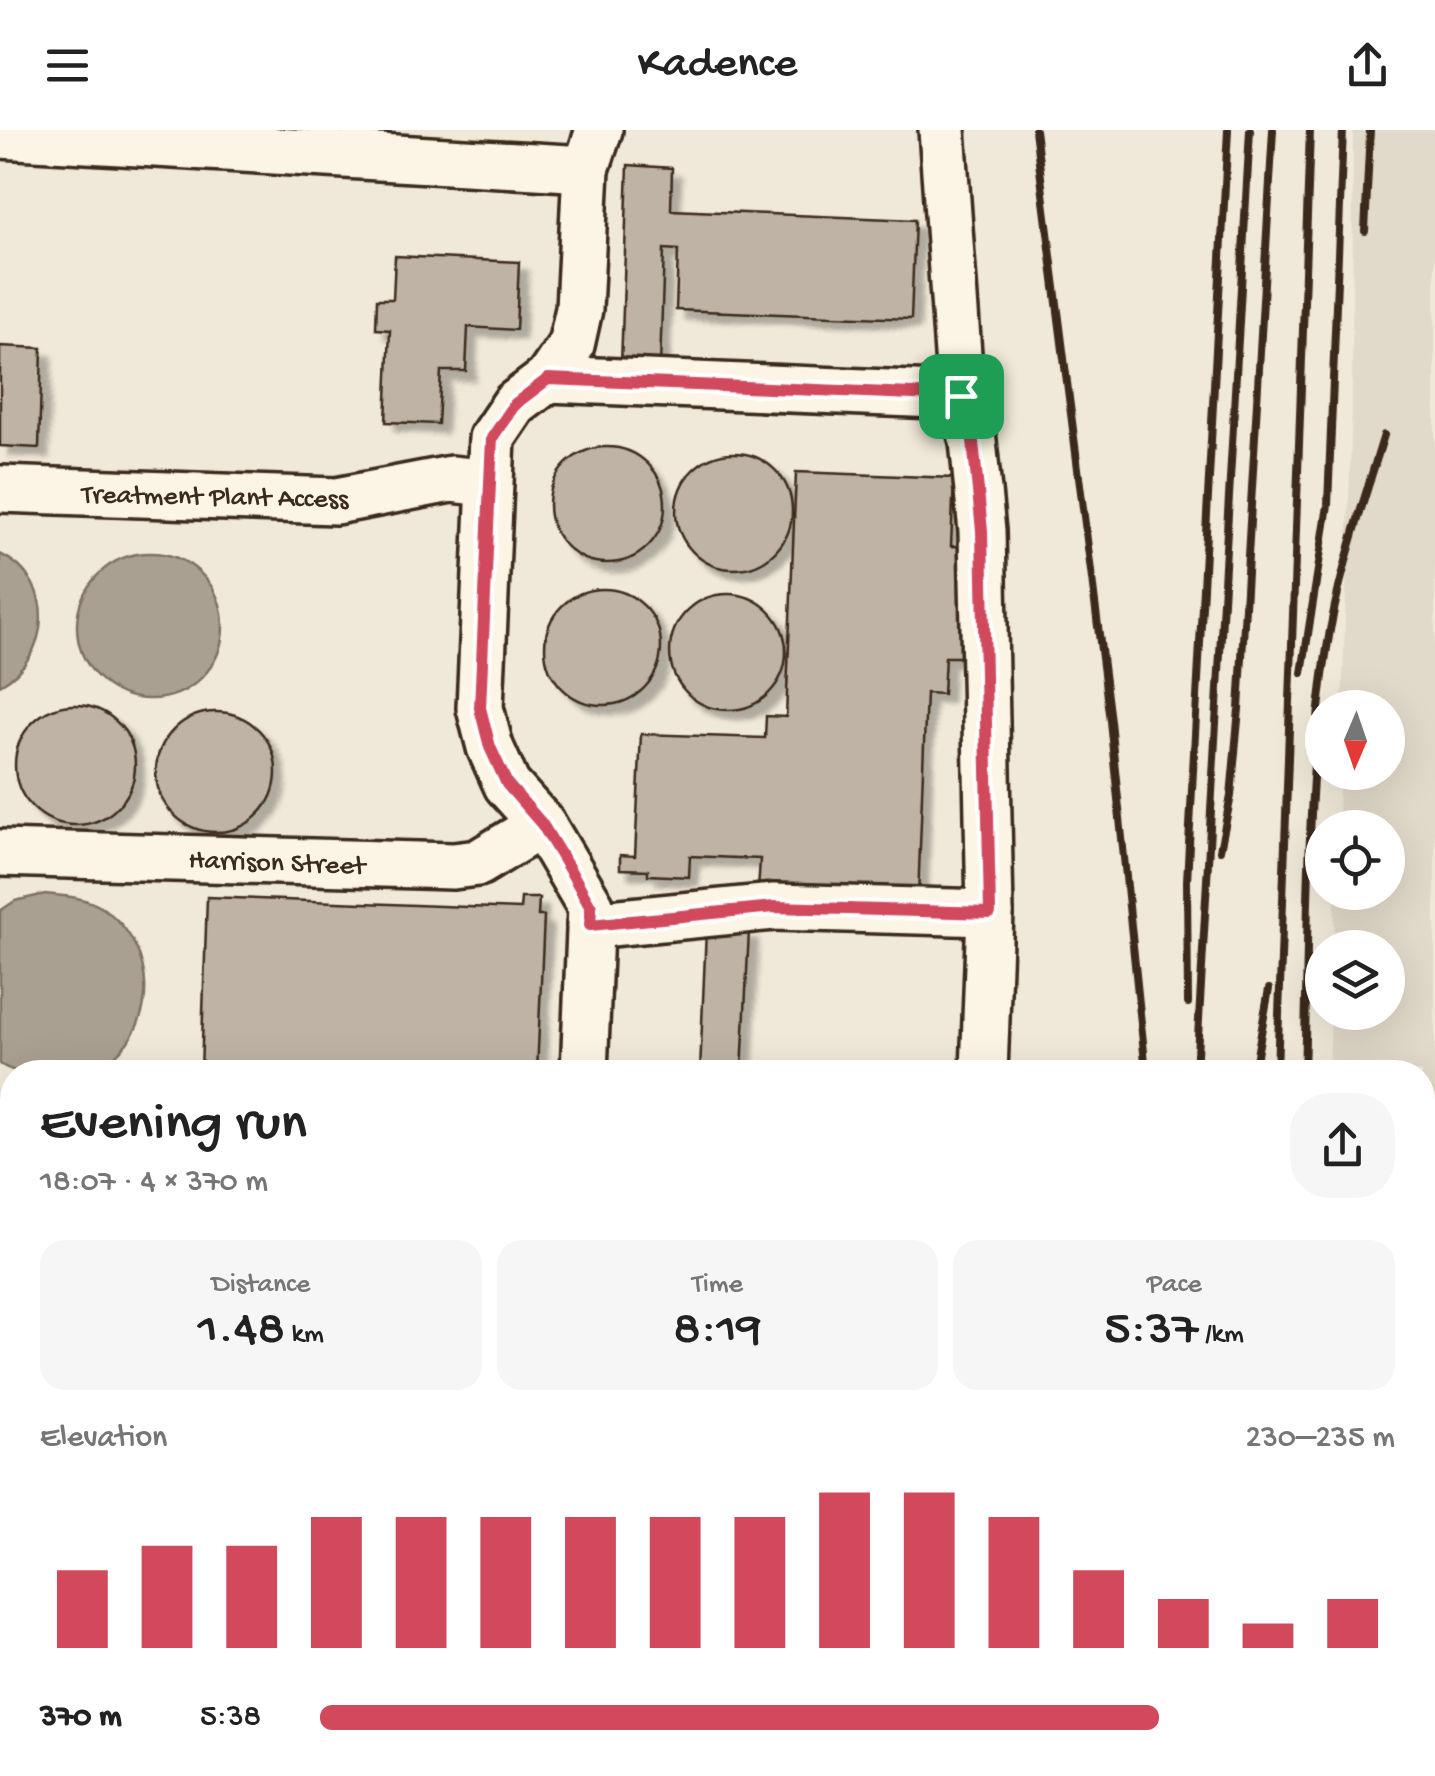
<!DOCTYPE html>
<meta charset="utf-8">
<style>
:root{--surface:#fff;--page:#f6f6f6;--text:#222;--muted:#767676;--accent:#d1495b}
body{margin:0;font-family:"Gochi Hand",sans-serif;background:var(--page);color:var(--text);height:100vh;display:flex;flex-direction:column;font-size:38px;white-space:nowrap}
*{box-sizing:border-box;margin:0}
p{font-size:32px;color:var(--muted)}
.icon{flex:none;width:55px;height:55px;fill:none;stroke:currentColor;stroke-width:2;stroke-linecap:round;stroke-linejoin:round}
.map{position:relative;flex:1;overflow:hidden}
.side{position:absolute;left:0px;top:930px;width:1435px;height:718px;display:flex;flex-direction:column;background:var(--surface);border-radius:40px 40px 0 0;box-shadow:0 10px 40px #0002}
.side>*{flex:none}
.needle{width:65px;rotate:182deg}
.fabs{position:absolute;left:1305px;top:560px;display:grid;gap:20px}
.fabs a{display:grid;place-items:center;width:100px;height:100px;border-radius:50%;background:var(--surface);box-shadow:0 10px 40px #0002;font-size:50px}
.pin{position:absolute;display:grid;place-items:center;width:85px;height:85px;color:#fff;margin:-42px;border-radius:20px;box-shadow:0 5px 15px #0006}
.round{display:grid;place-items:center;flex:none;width:105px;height:105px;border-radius:40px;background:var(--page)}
.overview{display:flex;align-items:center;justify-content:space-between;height:170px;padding:0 40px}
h1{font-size:55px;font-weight:600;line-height:75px}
.metrics{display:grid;grid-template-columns:repeat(3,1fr);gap:15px;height:170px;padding:10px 40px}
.metrics div{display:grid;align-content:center;border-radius:25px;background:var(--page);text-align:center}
.metrics b{font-size:50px;font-weight:600}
.metrics small{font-size:28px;font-weight:400}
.metrics p{font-size:28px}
.chart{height:280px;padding:20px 40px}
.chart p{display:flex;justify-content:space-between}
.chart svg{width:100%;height:180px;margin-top:10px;stroke:var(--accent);stroke-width:6}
ul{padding:0 40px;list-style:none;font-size:32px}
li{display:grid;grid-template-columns:160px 120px 1fr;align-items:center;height:75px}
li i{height:25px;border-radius:12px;background:var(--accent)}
header{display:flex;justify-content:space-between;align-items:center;height:130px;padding:0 40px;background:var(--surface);font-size:45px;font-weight:600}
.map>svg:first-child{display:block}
.built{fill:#e1d9c9}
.water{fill:#aaa091;stroke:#7e7163;stroke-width:2.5}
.building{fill:#beb3a4;stroke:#3b2a1e;stroke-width:2.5;filter:url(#shadow)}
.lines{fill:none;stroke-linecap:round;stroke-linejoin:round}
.minor-casing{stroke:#3b2a1e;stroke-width:52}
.minor{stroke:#fcf5e5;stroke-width:45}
.rail{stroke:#3b2a1e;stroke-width:8}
.route-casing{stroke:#fff;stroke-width:20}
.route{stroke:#d1495b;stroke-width:12}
.labels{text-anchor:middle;stroke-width:8;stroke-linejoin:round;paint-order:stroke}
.street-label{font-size:28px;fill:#3b2a1e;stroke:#fcf5e5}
</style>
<header><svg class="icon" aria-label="menu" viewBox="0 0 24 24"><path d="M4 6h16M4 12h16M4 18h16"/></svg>Kadence<svg class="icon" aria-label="share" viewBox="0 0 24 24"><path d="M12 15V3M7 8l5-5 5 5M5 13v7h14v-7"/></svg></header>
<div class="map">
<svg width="1435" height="1646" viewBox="0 0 1435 1646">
<defs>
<filter id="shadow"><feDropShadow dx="9" dy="9" stdDeviation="2.5" flood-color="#0004"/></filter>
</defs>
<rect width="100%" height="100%" fill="#f0e9d9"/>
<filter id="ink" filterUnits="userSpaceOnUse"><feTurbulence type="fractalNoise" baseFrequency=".01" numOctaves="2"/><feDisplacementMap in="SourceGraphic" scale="20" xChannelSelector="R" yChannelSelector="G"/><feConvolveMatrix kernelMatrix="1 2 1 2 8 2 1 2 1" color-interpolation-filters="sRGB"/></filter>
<g filter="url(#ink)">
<polygon class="built" points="1353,0 1435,0 1435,1636 1418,1635 1422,1635 1422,942 1329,942 1331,883 1388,882 1388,818 1334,817 1335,763 1388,762 1388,698 1338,697 1339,643 1388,642 1388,578 1342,577 1352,278"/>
<g class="water">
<circle cx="150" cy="496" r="73"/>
<path d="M0,424C58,451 51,527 0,555Z"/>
<path d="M45,764C66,766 86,767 104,779C150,811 160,879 121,920C112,929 103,939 90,942C79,945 63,942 51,942C32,942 16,945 0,934V781L15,771Z"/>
<polygon points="12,981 12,1157 0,1151 0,987"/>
<polygon points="0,1194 12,1201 12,1411 0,1417"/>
<polygon points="0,1447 12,1454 12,1635 41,1635 32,1646 0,1646"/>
</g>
<g class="building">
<polygon points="628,35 672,38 671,80 915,90 911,189 676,180 678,120 664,119 660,237 621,235"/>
<polygon points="395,126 519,132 516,200 468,197 466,241 441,241 438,294 386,292 390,200 376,199 377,169 393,169"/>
<polygon points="0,216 42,218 39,318 0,316"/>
<circle cx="607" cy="375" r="58"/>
<circle cx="734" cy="381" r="58"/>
<polygon points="796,342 954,348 951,416 974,417 969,527 945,527 943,564 926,563 918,768 758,761 760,729 690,726 689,747 648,745 648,740 620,739 620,725 635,726 641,604 765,608 766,586 786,587"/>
<circle cx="603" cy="517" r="58"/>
<circle cx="728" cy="522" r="58"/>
<circle cx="75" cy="635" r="60"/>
<circle cx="216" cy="642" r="60"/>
<polygon points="207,767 520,779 521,768 539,768 538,786 544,786 537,942 201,942"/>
<polygon points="706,799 749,801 742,942 700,942"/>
<polygon points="167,1635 510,1635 509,1646 167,1646"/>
</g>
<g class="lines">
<g class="minor-casing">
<g id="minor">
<polyline points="942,0 961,266 973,311 982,401 990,783 984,942"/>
<polyline points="0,5 586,39"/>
<polyline points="548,249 961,266"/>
<polyline points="0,359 336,371 451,349 489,353"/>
<polyline points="0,723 453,736 478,733 542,694"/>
<polyline points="590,795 774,777 990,783"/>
<polyline points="584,942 591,777 542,694 507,655 490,617 480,578 492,308 515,274 548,249 571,215 579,179 586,39 599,0"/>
<polyline points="0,1177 12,1177"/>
<polyline points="559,1637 769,1646"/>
<polyline points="98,1646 99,1635"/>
<polyline points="954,1646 955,1635"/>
<polyline points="1323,1646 1324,1635"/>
</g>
</g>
<use href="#minor" class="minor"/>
<g class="rail">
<polyline points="1035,0 1110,591 1146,942"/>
<polyline points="1365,101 1370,0"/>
<polyline points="1302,543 1328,375 1343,0"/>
<polyline points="1220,720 1231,666 1239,579 1273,0"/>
<polyline points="1188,873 1187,751 1228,0"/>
<polyline points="1196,942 1250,0"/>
<polyline points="1254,942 1269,859"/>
<polyline points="1277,942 1310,0"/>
<path d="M1304,942C1309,801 1305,657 1327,518C1338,446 1363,374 1384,305"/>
<polyline points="1155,1646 1156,1635"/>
<polyline points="1258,1646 1260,1635"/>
</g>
</g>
</g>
<g class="lines" filter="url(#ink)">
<g class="route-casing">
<polygon id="route" points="548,249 961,266 973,311 982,401 990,783 774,777 590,795 591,777 574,747 542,694 507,654 490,617 480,578 492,308 515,274"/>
</g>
<use href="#route" class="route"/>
</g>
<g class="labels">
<g class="street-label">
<text transform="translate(215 364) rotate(1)" y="10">Treatment Plant Access</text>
<text transform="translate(277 730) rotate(2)" y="10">Harrison Street</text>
</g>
</g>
</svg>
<div class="fabs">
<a><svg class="needle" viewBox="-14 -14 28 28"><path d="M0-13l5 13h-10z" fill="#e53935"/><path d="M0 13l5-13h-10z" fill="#767676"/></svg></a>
<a><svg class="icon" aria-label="locate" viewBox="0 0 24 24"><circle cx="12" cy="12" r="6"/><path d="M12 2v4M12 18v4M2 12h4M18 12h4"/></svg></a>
<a><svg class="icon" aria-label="layers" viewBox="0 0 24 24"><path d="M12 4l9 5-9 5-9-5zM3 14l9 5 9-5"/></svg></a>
</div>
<div class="pin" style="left:961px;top:266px;background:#1e9e55"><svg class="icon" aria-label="arrive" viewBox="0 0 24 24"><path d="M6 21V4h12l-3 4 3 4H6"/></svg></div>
<section class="side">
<div class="overview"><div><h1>Evening run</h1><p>18:07 · 4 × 370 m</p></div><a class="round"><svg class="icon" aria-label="share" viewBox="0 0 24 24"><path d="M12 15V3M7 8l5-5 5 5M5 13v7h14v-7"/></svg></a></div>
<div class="metrics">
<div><p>Distance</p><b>1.48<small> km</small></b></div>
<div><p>Time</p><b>8:19</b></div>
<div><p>Pace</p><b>5:37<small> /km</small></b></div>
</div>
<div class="chart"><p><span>Elevation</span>230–235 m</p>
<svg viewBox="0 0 160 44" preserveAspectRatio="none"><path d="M5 44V25M15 44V19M25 44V19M35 44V12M45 44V12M55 44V12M65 44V12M75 44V12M85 44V12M95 44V6M105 44V6M115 44V12M125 44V25M135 44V32M145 44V38M155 44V32"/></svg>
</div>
<ul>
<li><b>370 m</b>5:38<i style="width:78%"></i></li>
</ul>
</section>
</div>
